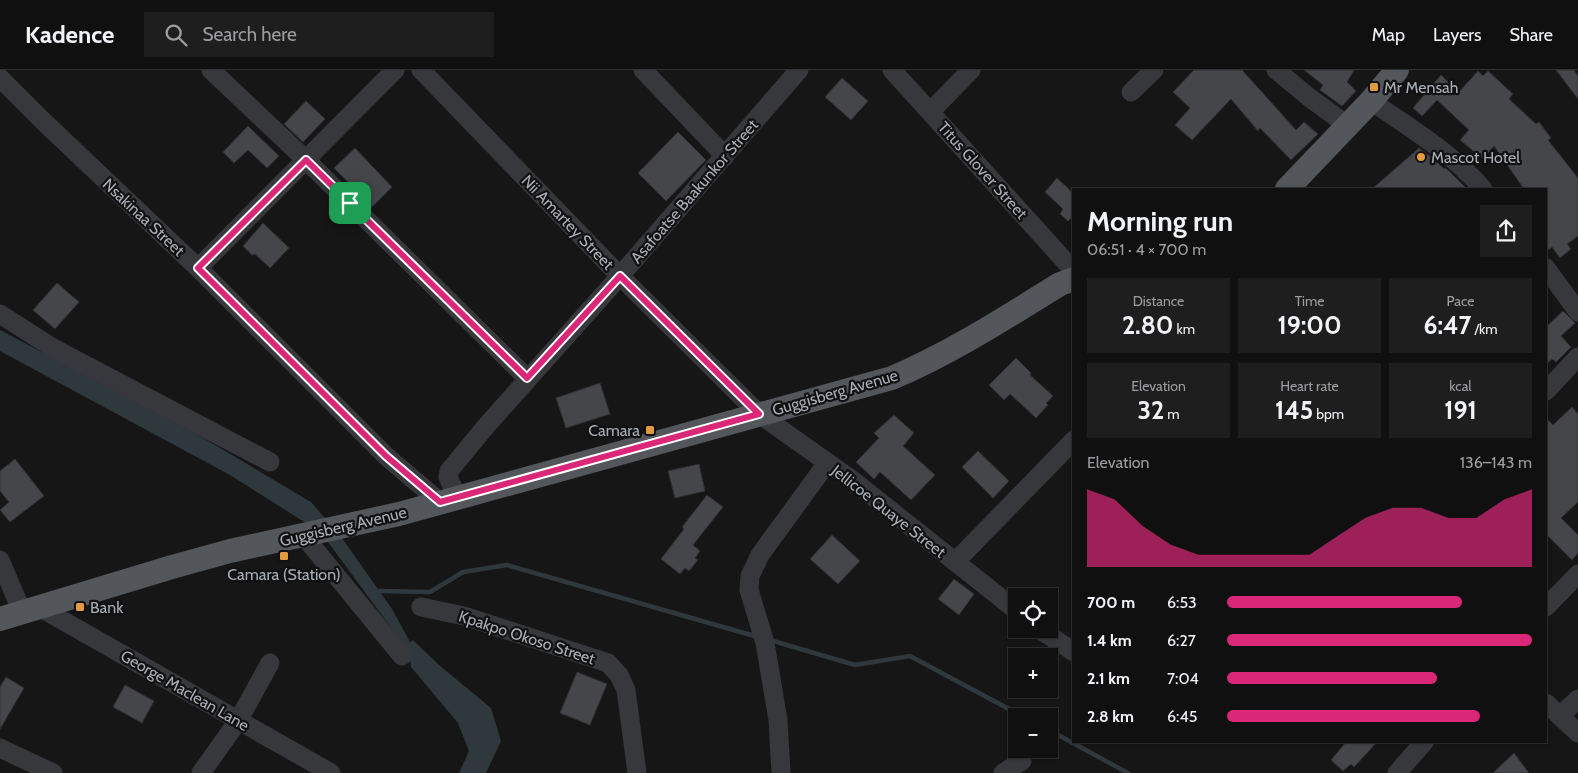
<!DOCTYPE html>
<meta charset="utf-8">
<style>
:root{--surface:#101011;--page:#1e1e1f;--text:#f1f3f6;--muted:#9c9d9f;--line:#303031;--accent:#db2777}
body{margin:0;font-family:Cabin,sans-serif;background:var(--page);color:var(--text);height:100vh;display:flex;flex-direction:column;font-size:19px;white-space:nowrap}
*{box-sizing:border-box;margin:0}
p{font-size:16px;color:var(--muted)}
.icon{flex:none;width:28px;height:28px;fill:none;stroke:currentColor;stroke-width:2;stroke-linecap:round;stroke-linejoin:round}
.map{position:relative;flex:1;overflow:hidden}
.panel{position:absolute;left:1072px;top:118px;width:475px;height:555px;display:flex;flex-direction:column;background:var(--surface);border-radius:0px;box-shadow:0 1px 4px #0004,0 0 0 1px var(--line)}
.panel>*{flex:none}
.fabs{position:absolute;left:1008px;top:518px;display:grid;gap:10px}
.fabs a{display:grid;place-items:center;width:50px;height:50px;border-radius:0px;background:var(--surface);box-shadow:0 1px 4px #0004,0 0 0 1px var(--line);font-size:25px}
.pin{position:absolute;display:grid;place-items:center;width:42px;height:42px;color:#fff;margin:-21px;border-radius:10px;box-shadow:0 2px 8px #0006}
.round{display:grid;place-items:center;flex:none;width:52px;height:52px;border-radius:0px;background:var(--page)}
.overview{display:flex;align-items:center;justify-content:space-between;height:85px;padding:0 15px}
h1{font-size:28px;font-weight:800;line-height:38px}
.figures{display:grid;grid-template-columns:repeat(3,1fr);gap:8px;height:85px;padding:5px 15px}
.figures div{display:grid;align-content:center;border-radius:0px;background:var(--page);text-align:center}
.figures b{font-size:25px;font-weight:800}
.figures small{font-size:14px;font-weight:400}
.figures p{font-size:14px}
.chart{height:140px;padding:10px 15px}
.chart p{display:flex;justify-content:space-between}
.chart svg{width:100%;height:90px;margin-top:5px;fill:var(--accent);opacity:.7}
ul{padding:0 15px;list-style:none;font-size:16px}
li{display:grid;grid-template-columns:80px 60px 1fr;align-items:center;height:38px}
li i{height:12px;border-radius:6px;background:var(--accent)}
header{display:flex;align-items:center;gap:30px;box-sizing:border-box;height:70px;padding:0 25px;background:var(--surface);border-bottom:1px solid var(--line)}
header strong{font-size:24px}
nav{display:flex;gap:28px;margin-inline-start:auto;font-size:18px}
.search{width:350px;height:45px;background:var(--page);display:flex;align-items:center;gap:12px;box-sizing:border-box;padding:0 18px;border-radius:0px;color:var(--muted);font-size:19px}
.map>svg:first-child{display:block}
.water{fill:#2f383c}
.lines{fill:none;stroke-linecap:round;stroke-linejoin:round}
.stream{stroke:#2f383c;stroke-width:4.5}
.building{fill:#45464a;stroke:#303033}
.minor{stroke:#37383c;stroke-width:19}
.major{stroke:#53565b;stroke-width:24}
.route-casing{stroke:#fff;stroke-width:10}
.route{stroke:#db2777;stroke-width:6}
.poi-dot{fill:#e39b42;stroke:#111112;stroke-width:2}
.labels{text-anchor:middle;stroke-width:4.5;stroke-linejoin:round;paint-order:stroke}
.poi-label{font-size:16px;fill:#a9aeb6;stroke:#111112;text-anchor:start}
.street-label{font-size:16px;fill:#a9aeb6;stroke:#111112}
</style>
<header>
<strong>Kadence</strong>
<div class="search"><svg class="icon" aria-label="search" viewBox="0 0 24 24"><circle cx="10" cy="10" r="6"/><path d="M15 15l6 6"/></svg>Search here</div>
<nav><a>Map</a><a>Layers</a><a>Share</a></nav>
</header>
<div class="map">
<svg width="1578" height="703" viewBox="0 0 1578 703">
<rect width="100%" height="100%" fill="#161617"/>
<polygon class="water" points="0,260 193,362 311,432 342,468 392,539 410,572 413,570 439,595 491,638 501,671 486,703 459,703 469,681 458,653 411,597 409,582 328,472 309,455 230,405 0,281"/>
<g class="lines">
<g class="stream">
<polyline points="379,521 430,522 463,502 507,495 758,567"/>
<polyline points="770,570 855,595 910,586 1022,646"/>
<polyline points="1049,660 1128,703"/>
</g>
</g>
<g class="building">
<polygon points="1194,0 1242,0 1296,60 1304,52 1318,64 1291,90 1260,58 1258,61 1231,29 1192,70 1175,55 1190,38 1173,22"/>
<polygon points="1304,0 1354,0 1347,12 1356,21 1342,36 1320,20 1323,15"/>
<polygon points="1556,0 1574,0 1578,6 1578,29"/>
<polygon points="1478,1 1483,6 1488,1 1513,24 1509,29 1536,54 1539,52 1551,68 1548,70 1578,108 1578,166 1567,174 1571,179 1560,188 1552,177 1546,182 1546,119 1524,119 1494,76 1483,89 1460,70 1469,60 1437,30 1422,46 1413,38 1441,5 1459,22"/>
<polygon points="842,8 868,31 851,50 825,27"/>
<polygon points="306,31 325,49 303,72 284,54"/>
<polygon points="248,56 279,86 267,98 248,80 234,93 223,82"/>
<polygon points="678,62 706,90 666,131 638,103"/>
<polygon points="355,78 392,117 372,137 334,98"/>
<polygon points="1419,78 1435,90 1444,99 1445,98 1450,102 1467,119 1372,119"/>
<polygon points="1057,108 1073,123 1074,122 1074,149 1072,147 1068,151 1060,144 1063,139 1045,122"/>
<polygon points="263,153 289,178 270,198 255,184 252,185 243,176"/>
<polygon points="57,213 79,232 55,259 33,240"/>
<polygon points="1563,241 1575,253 1561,266 1571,277 1556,292 1552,289 1546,295 1546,257"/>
<polygon points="1016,288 1031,303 1030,305 1053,326 1046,333 1048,335 1036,348 1010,324 1004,330 989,315"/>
<polygon points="600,313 610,344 566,358 556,328"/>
<polygon points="1572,337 1578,344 1578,432 1561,448 1578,465 1578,483 1572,490 1546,464 1546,348 1553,355"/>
<polygon points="894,345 914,363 903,376 935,405 911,430 880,402 874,409 856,392 879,368 874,363"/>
<polygon points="978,381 1009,411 993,428 962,397"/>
<polygon points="15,389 44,426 10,452 0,440 9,432 0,421 0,401"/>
<polygon points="699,394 705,421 675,428 668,401"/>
<polygon points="707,425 723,437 693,475 700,481 695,488 698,490 689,501 685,498 680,504 661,489 684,459 682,457"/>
<polygon points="832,465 860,491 838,514 810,489"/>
<polygon points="954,509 974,524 959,545 938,529"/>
<polygon points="577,602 607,614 590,655 560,643"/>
<polygon points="6,607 24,618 0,659 0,617"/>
<polygon points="125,615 154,631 142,653 113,637"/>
<polygon points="1347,671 1378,671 1354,697 1351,694 1343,701 1331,690"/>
<polygon points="1514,683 1529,703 1493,703"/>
</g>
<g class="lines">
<g class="minor">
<polyline points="211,0 306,90 527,308"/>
<polyline points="421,0 620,206 759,344 851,409 1016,540"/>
<polyline points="643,0 725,86"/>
<polyline points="892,0 1074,201"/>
<polyline points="1276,0 1310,28 1347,55"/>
<polyline points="0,8 42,50 198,198 386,386 440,432"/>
<polyline points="1131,22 1154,0"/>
<path d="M1371,31C1410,58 1452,83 1483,119"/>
<polyline points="931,41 971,0"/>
<polyline points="198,198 395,0"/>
<polyline points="1546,198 1578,242"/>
<polyline points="0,244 53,278 270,392"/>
<polyline points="1546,321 1578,287"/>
<polyline points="457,427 448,407 449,401 487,355 620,206 799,0"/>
<polyline points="303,465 402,586"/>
<polyline points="0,490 22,542"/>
<polyline points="955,492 1074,370"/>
<polyline points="39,537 331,703"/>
<polyline points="421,537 464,546 608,593 619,605 626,620 637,703"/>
<polyline points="1546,537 1578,504"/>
<polyline points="1039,559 1074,582"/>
<polyline points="1546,633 1578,663"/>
<polyline points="1560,646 1578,629"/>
<polyline points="0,678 53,703"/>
<polyline points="201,703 238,651 270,593"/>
<polyline points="781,703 778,650 765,573 749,520 750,506 760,485 827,393"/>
<polyline points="1003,703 1022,691"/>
<polyline points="1397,703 1425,671"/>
</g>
<g class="major">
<polyline points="1287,119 1371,31 1397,0"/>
<path d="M0,549L172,497L230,481L399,444L892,308C951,283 1005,248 1060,214L1074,209"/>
</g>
</g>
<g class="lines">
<g class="route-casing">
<polygon id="route" points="306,90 527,308 620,206 759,344 440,432 386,386 198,198"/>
</g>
<use href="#route" class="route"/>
</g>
<g class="poi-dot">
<rect x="1369" y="12" width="10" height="10" rx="2.5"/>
<circle cx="1421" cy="87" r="5"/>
<rect x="645" y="355" width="10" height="10" rx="2.5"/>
<rect x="279" y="481" width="10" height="10" rx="2.5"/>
<rect x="75" y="532" width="10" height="10" rx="2.5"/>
</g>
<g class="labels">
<g class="poi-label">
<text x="1384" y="23">Mr Mensah</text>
<text x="1431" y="93">Mascot Hotel</text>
<text x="640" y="366" text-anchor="end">Camara</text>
<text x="284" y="510" text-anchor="middle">Camara (Station)</text>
<text x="90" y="543">Bank</text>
</g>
<g class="street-label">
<text transform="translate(983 100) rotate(48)" y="6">Titus Glover Street</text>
<text transform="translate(694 121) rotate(-49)" y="6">Asafoatse Baakunkor Street</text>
<text transform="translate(144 147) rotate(43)" y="6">Nsakinaa Street</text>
<text transform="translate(568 152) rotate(46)" y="6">Nii Amartey Street</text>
<text transform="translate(835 322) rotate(-16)" y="6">Guggisberg Avenue</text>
<text transform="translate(889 441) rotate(38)" y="6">Jellicoe Quaye Street</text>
<text transform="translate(343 456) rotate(-13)" y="6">Guggisberg Avenue</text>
<text transform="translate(527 567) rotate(18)" y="6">Kpakpo Okoso Street</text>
<text transform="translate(185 620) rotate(30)" y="6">George Maclean Lane</text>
</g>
</g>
</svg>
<div class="fabs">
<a><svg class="icon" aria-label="locate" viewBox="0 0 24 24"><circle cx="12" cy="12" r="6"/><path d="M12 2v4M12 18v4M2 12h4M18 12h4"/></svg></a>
<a>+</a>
<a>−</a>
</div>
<div class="pin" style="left:350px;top:133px;background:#1e9e55"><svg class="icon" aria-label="arrive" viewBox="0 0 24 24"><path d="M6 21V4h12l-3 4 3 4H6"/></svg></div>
<section class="panel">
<div class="overview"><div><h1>Morning run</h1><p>06:51 · 4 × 700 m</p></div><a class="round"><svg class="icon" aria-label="share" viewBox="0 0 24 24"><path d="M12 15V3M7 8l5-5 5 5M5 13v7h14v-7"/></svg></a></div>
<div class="figures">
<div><p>Distance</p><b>2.80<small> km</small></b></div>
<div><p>Time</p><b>19:00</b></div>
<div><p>Pace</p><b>6:47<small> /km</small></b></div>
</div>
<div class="figures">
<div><p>Elevation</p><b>32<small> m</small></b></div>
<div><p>Heart rate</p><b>145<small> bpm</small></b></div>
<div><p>kcal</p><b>191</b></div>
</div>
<div class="chart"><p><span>Elevation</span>136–143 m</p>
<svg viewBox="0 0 160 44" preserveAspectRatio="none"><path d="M0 44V6L10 11L20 24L30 33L40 38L50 38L60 38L70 38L80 38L90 29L100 20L110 15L120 15L130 20L140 20L150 11L160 6V44z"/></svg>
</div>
<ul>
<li><b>700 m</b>6:53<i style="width:77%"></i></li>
<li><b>1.4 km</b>6:27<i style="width:100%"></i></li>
<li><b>2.1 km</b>7:04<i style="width:69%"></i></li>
<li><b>2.8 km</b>6:45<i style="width:83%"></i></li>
</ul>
</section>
</div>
